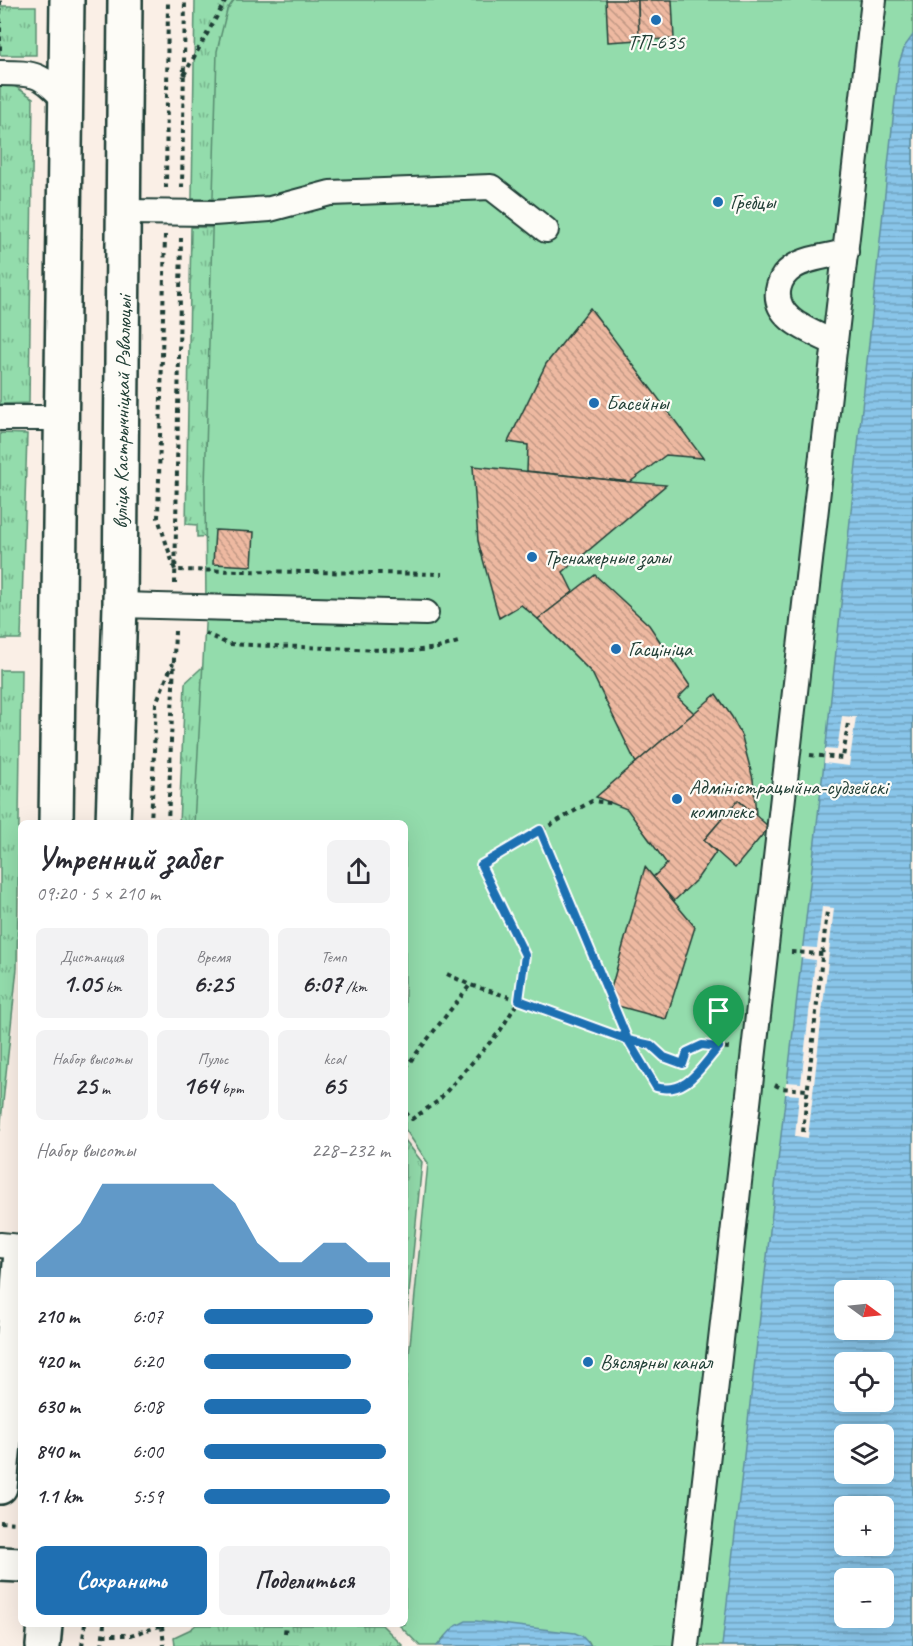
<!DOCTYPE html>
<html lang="ru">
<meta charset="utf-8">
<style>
:root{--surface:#fff;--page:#f2f2f3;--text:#2b2b33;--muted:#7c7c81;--accent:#1f6fb2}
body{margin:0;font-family:Caveat,sans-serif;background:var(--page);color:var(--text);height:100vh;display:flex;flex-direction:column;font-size:22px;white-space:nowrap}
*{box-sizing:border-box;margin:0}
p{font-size:20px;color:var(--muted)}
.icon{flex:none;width:33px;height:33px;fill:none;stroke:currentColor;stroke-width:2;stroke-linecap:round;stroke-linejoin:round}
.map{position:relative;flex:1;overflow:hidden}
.drawer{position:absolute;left:18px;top:820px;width:390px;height:807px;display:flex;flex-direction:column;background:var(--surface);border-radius:9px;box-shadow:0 6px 24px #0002}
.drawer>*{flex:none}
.needle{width:39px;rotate:105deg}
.fabs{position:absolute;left:834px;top:1280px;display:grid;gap:12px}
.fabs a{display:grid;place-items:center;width:60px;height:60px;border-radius:9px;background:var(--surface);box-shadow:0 6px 24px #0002;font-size:30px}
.pin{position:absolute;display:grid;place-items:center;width:51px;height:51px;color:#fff;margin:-62px -26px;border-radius:50% 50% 50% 0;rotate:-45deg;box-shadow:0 0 6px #0007}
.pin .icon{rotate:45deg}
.round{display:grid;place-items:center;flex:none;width:63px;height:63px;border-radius:9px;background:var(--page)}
.headline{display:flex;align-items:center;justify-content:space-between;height:102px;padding:0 18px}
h1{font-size:33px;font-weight:600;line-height:45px}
.stats{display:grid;grid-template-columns:repeat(3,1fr);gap:9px;height:102px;padding:6px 18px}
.stats div{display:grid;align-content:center;border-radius:9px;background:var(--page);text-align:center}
.stats b{font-size:26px;font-weight:600}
.stats small{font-size:16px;font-weight:400}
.stats p{font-size:16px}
.chart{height:168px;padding:12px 18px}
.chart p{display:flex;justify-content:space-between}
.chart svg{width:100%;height:108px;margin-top:6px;fill:var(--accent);opacity:.7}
.button{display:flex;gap:12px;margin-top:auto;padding:12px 18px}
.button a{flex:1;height:69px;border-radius:9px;background:var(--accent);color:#fff;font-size:24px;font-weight:600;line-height:69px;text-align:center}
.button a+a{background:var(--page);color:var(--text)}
ul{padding:0 18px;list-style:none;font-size:20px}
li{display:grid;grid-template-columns:96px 72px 1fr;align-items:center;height:45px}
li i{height:15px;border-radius:8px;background:var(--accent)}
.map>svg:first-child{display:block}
.grass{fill:url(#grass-tufts);stroke:#598c70;stroke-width:1.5}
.pitch{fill:#93dcac;stroke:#598c70;stroke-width:1.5;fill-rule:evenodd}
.water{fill:url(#water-rules);stroke:#5f8fa1;stroke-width:1.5;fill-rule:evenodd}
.pier{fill:#faefe6}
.building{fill:url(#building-back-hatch);stroke:#1f3d34;stroke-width:1.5}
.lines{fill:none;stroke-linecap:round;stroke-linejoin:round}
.minor-casing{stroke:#1f3d34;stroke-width:28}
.highway-casing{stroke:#1f3d34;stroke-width:38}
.path{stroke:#1f3d34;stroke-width:4;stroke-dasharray:4.5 4.5;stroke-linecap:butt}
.minor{stroke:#fdfcf7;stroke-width:24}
.highway{stroke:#fdfcf7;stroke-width:33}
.route-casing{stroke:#fff;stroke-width:12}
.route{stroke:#1f6fb2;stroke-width:8}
.poi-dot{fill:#1f6fb2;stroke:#fdfcf7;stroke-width:2}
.labels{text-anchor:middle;stroke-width:4.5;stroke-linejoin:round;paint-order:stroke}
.poi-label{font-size:21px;fill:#1f3d34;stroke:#fdfcf7;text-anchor:start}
.street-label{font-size:21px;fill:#1f3d34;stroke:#fdfcf7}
</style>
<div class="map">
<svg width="913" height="1646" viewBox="0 0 913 1646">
<defs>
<pattern id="grass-tufts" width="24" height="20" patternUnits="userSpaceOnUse" patternTransform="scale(1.5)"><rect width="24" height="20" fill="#93dcac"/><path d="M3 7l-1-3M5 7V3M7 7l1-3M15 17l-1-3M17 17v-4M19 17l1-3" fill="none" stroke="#77b48d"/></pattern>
<pattern id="water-rules" width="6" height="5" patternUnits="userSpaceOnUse" patternTransform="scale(1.5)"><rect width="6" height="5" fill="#89c5e9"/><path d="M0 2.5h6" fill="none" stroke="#6fa1be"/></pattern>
<pattern id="building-back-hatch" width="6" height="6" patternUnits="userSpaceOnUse" patternTransform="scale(1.5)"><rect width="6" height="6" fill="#eeb9a1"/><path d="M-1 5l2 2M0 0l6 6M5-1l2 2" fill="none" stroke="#c09884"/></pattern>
</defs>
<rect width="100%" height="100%" fill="#faefe6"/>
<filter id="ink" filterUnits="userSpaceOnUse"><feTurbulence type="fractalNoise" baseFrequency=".0167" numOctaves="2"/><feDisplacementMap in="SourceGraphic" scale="12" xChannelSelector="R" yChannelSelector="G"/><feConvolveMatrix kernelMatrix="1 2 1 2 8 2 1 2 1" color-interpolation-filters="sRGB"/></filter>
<g filter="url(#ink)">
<g class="grass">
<polygon points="195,0 275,0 221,199 192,199"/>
<rect x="0" y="6" width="36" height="49"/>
<polygon points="0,84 13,85 33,98 29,403 0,404"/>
<polygon points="191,227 222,228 214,536 197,537 197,525 186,524"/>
<polygon points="0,433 27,434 21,639 0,639"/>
<polygon points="212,658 198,823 179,824 185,683"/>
<polygon points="0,670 21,670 17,968 0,1131"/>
<polygon points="405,1140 422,1162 407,1314 405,1305"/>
<polygon points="382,1625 403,1646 175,1646 174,1637 189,1630 196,1625"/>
</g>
<path class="pitch" d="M234,0H913V1646H591L589,1642L445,1636L437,1646H420L399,1625L405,1624V1395L428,1163L405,1129V824H194L206,607L205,488L217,51L227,10ZM844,1290H884V1329H844ZM844,1362H884V1401H844ZM844,1434H884V1473H844ZM844,1506H884V1545H844ZM844,1578H884V1617H844Z"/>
<g class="water">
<path d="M913,35V1646H722L824,763L899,63L905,46ZM844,1290H884V1329H844ZM844,1362H884V1401H844ZM844,1434H884V1473H844ZM844,1506H884V1545H844ZM844,1578H884V1617H844Z"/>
<polygon points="466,1621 476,1621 575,1633 582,1636 591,1646 437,1646 454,1627"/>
</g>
<g class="pier">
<polygon points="842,716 856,717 849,766 824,763 825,749 837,750"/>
<polygon points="822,907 834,908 808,1138 795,1136 799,1095 785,1094 786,1082 801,1083 815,960 800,958 802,947 817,948"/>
</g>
<g class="building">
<polygon points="606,0 638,0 639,40 608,42"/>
<polygon points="638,0 672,0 674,39 639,40"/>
<polygon points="590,308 613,338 703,458 666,455 630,482 527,471 528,445 508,442 546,364"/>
<polygon points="473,466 630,482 666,485 563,572 573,592 538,619 521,605 499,618 478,541"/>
<polygon points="215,530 254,532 252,566 213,564"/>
<polygon points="595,575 649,625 690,686 678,698 694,713 636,763 592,673 538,619"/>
<polygon points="716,694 732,717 742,737 753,779 756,815 738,800 704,840 716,852 697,879 674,901 653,877 667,864 627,809 596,797"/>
<polygon points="738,800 769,827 735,868 704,840"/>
<polygon points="645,867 695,927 666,1019 607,1003"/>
</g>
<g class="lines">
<g class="minor-casing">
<g id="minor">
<path d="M0,73C37,73 41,74 66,101"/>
<polyline points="124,212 213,213 270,209 330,193 491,187 546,230"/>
<path d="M835,343C813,332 770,319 779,286C781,279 786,272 792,268C806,258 829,256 846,252"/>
<polyline points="0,418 63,418"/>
<polyline points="120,605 426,613"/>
<polyline points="0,1245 21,1247"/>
<polyline points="686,1646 874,0"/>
</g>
</g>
<g class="highway-casing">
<g id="highway">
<polyline points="56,824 67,0"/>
<polyline points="113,824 120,605 125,0"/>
<polyline points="0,1487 21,1253"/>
<polyline points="0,1564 21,1565"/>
<polyline points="43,1646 45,1624"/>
</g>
</g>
<g class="path">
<polyline points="0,50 0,0"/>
<polyline points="184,75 226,0"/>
<polyline points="166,188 168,0"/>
<polyline points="182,188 185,0"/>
<polyline points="165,235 158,518 175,570 442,574"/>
<polyline points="175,584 181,238"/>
<polyline points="205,633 228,644 273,646 411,651 438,648 458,642"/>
<polyline points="810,755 843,758 848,723"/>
<polyline points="151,824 156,703 173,663"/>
<polyline points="168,824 175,631"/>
<path d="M540,830L628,1040L656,1087C687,1095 700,1066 719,1047"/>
<polyline points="791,952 823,954"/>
<polyline points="447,974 470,985 519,1000 628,1040 651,1045 664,1057 683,1064 687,1052 702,1045 729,1048"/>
<polyline points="405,1068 470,985"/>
<polyline points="775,1085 781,1088 807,1090"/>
<polyline points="405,1112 412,1119 438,1101 500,1031 519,1000 525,955 481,865 592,801 611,803"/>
<polyline points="803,1132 827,911"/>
<polyline points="0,1522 21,1523"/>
<polyline points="162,1626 164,1646"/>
<polyline points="285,1633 286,1624"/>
<polyline points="103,1635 131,1635 166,1624"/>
<polyline points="82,1646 85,1624"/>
<polyline points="102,1646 104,1624"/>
</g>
<use href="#minor" class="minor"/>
<use href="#highway" class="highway"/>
</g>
</g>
<g class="lines" filter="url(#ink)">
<g class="route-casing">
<path id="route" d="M719,1047L702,1045L687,1052L683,1064L664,1057L651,1045L628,1040L519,1000L525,955L481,865L540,830L628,1040L656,1087C687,1096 701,1066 719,1047"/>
</g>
<use href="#route" class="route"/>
</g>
<g class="poi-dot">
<circle cx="656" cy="20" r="6"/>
<circle cx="718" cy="202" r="6"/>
<circle cx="594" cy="403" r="6"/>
<circle cx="532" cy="557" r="6"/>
<circle cx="616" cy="649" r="6"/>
<circle cx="677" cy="799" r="6"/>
<circle cx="588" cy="1362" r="6"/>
</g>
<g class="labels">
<g class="poi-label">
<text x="656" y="49" text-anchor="middle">ТП-635</text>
<text x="730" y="209">Гребцы</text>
<text x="606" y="410">Басейны</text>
<text x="544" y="564">Тренажерные залы</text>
<text x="628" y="656">Гасцініца</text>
<text x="689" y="794">Адміністрацыйна-судзейскі<tspan x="689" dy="24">комплекс</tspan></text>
<text x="600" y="1369">Вяслярны канал</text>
</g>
<g class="street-label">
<text transform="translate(122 412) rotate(-89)" y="7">вуліца Кастрычніцкай Рэвалюцыі</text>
</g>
</g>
</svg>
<div class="fabs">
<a><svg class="needle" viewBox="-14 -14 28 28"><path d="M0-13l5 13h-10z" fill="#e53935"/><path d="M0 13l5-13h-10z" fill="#7c7c81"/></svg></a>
<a><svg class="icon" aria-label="locate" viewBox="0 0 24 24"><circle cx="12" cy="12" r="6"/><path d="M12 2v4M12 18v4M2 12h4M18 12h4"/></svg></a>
<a><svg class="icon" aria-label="layers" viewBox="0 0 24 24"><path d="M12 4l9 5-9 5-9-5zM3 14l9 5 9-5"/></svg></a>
<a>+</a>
<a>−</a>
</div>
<div class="pin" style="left:719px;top:1047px;background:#1e9e55"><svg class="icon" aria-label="arrive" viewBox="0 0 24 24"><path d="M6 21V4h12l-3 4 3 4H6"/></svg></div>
<section class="drawer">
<div class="headline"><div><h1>Утренний забег</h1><p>09:20 · 5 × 210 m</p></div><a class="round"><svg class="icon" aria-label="share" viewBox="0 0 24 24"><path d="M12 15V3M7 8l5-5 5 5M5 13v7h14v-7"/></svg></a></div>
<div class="stats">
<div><p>Дистанция</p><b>1.05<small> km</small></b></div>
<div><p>Время</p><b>6:25</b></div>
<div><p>Темп</p><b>6:07<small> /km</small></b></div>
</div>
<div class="stats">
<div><p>Набор высоты</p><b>25<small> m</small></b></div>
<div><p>Пульс</p><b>164<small> bpm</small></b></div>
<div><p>kcal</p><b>65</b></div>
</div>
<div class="chart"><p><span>Набор высоты</span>228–232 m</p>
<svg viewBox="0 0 160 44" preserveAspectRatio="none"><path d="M0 44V38L10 30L20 22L30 6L40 6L50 6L60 6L70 6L80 6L90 14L100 30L110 38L120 38L130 30L140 30L150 38L160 38V44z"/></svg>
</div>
<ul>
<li><b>210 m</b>6:07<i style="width:91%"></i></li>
<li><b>420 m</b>6:20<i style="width:79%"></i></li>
<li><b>630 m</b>6:08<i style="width:90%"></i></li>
<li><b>840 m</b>6:00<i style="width:98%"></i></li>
<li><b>1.1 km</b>5:59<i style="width:100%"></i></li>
</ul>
<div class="button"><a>Сохранить</a><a>Поделиться</a></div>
</section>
</div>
